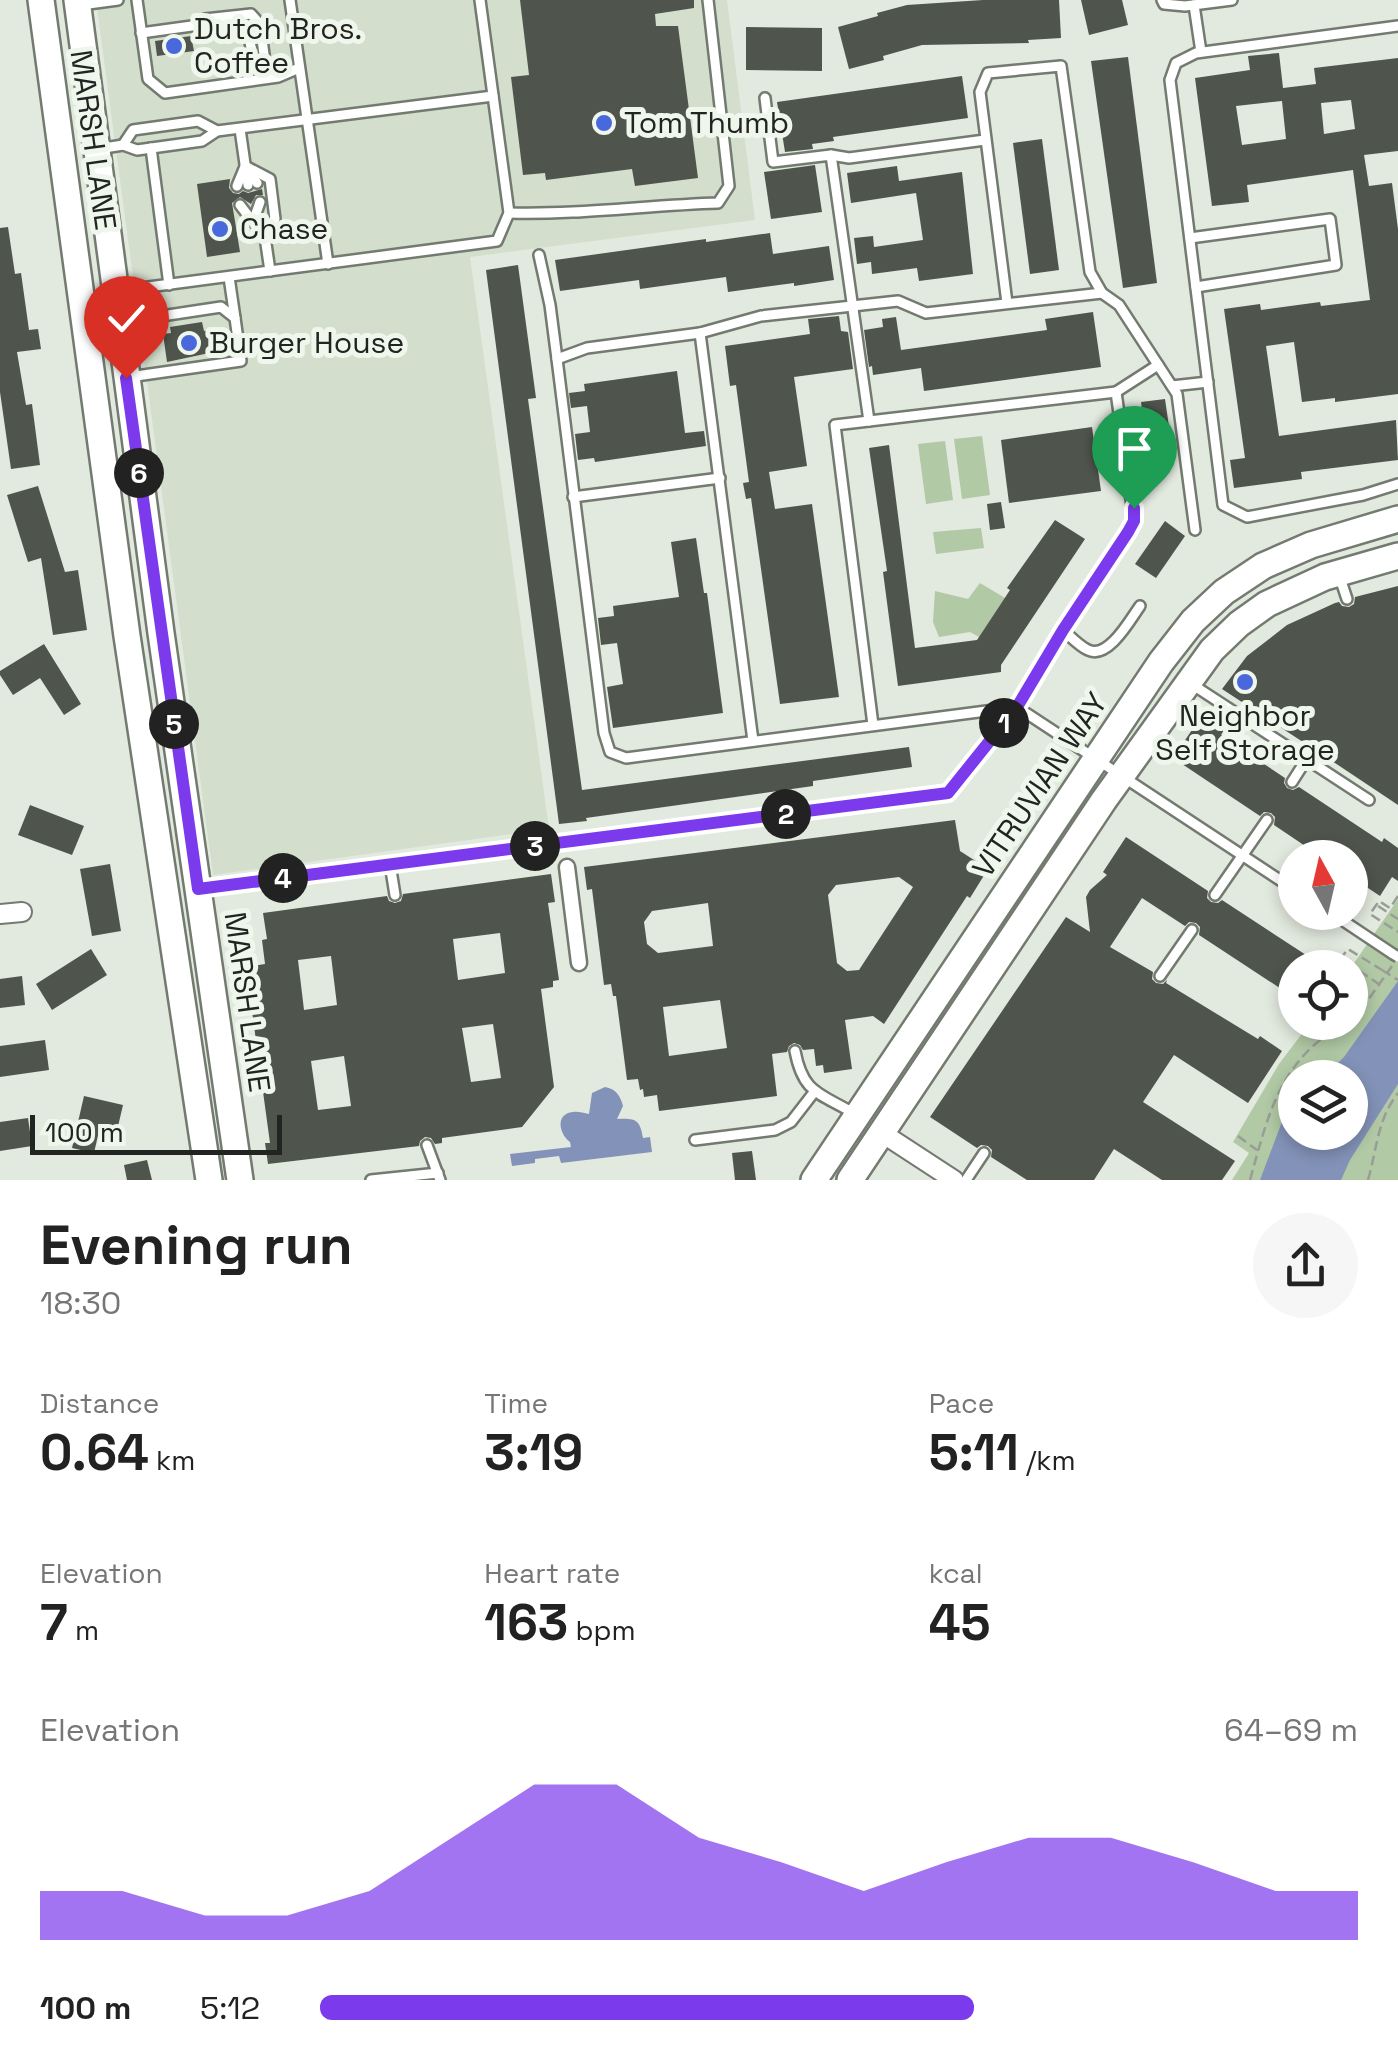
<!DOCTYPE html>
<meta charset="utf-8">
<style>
:root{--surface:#fff;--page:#f6f6f6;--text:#222;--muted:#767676;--accent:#7c3aed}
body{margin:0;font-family:"Space Grotesk",sans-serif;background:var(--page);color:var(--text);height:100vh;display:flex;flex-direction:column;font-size:38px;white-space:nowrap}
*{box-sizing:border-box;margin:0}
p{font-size:32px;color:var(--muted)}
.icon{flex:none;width:55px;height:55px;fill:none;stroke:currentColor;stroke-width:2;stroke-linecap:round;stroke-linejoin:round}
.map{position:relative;height:1180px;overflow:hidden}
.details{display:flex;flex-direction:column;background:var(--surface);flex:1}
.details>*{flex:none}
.needle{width:65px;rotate:352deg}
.buttons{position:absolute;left:1278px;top:840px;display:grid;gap:20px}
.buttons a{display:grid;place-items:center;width:90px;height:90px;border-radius:50%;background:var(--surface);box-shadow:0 5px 15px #0003;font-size:50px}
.scale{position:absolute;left:30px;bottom:25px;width:252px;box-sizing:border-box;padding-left:10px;border:5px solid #212420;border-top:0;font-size:28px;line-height:35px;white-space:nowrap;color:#212420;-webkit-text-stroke:8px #eff6ec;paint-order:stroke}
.pin{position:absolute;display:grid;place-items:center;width:85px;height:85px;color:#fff;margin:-102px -42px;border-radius:50% 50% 50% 0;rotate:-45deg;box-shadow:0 0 10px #0007}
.pin .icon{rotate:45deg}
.km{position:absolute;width:50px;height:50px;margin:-25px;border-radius:50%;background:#222;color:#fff;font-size:28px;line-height:50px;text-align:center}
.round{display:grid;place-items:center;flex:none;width:105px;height:105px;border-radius:52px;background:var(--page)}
.headline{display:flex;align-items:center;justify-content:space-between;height:170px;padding:0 40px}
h1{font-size:55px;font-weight:600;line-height:75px}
.metrics{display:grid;grid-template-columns:repeat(3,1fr);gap:15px;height:170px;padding:10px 40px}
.metrics div{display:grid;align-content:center}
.metrics b{font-size:50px;font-weight:600}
.metrics small{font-size:28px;font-weight:400}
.metrics p{font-size:28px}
.chart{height:280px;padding:20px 40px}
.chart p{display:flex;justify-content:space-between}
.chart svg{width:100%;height:180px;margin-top:10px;fill:var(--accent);opacity:.7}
ul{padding:0 40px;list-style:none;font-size:32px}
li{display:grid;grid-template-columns:160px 120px 1fr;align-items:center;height:75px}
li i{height:25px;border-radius:12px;background:var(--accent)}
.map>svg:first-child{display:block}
.built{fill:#d3decd}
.green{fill:#b1c9a5;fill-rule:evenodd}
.water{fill:#8392b8}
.building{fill:#4f554c;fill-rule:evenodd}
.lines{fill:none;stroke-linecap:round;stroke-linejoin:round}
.service-casing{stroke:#737a70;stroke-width:14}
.pedestrian-casing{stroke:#737a70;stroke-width:19}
.minor-casing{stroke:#737a70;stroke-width:22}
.secondary-casing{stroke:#737a70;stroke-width:30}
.path{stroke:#989d95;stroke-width:2.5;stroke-dasharray:10 5;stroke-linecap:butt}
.service{stroke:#fff;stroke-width:9}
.pedestrian{stroke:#fff;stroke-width:14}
.minor{stroke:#fff;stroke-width:18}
.secondary{stroke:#fff;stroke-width:25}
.service-bridge-casing{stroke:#737a70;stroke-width:14;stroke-linecap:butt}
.path-bridge{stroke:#989d95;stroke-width:2.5;stroke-dasharray:10 5;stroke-linecap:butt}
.service-bridge{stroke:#fff;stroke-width:9}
.route-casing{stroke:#fff;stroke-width:20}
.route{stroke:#7c3aed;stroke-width:12}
.poi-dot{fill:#4968dc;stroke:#eff6ec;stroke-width:4}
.labels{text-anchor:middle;stroke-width:10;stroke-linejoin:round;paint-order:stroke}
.poi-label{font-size:30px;fill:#212420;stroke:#eff6ec;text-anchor:start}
.street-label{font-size:30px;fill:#212420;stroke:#eff6ec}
</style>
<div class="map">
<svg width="1398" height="1180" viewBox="0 0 1398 1180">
<rect width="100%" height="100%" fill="#e2e9de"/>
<polygon class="built" points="96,0 727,0 755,220 470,257 549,829 213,875"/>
<g class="green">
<polygon points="982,436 990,495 962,499 954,439"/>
<polygon points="945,441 953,500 926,504 918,444"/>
<polygon points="981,528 984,548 936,554 933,532"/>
<polygon points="980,583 1005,598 979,637 970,632 939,637 933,622 935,591 968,599"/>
<path d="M1398,899V1180H1232L1249,1153L1233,1142L1279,1064L1310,1023L1350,1022V969ZM1295,1078H1350V1132H1295Z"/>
</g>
<g class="water">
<polygon points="1398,981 1398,1084 1350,1160 1341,1180 1260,1180 1283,1119 1295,1107 1295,1132 1350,1132 1350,1078 1324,1077 1344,1057"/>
<path d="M605,1087C616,1089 620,1095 623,1106L617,1119C635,1118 640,1119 643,1138L650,1137L652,1152L561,1163L559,1156L535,1159V1163L512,1166L510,1154L571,1147L570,1142C560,1135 554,1114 573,1112C578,1111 583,1113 589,1114L592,1093Z"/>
</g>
<g class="building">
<polygon points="520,0 694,0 694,8 655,14 656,26 678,26 698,178 635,186 632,169 546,180 545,173 523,175 511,77 529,75"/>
<polygon points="983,0 1059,0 1061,38 1028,40 1029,43 922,45 883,56 884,60 849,69 838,27 878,16 877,13 907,5"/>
<polygon points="1081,0 1122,0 1128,25 1089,35"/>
<polygon points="746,27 822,28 822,71 746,70"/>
<polygon points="191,36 194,51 157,56 155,41"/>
<path d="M1279,53L1283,88L1316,84L1314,68L1398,58V151L1364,155L1369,186L1392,183L1398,229V394L1335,402V398L1302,402L1294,342L1266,346L1279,436L1396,420L1398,460L1301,472L1302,479L1234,488L1230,460L1245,458L1224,309L1260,304L1261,310L1320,302L1321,306L1370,300L1353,170L1247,185L1249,202L1212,206L1195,78L1250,70L1248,56ZM1351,100L1355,129L1324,134L1321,103ZM1282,101L1286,139L1242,145L1236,106Z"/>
<polygon points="1128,57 1157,283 1123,288 1091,61"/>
<polygon points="962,76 968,118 833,137 834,141 812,144 813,149 785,152 777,102"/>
<polygon points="1042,139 1059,270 1030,274 1013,143"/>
<polygon points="815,165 822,212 771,219 764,172"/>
<polygon points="897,166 899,181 962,172 973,274 919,281 917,268 872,274 871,262 857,264 854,238 873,236 874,247 923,240 916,193 851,203 847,173"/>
<polygon points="230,179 229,188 233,193 239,194 243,191 248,193 262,189 263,195 256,195 251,204 240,197 232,203 240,252 207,257 197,184"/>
<polygon points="8,227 15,274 21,273 29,330 38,329 41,349 17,352 26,405 32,404 40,465 11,469 0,392 0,228"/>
<polygon points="770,233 773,254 829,246 834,280 794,286 794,283 728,292 726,277 640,289 639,280 560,291 555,260 706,239 706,242"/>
<polygon points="518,265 536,398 528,399 582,790 909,747 912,767 813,781 813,786 586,818 587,821 559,824 486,270"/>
<polygon points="1093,312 1101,367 924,391 921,368 873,375 872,366 869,367 864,330 883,327 882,319 896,317 901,350 1047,330 1045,319"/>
<polygon points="839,316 841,331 848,332 853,369 794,377 807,466 769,472 775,509 812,504 839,697 780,704 751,498 746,499 743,483 749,482 736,385 730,386 725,346 810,334 808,319"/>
<polygon points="202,322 204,331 211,330 214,352 167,362 163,334 171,333 170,327"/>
<polygon points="677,371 685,433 704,431 706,446 595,462 594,458 578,460 575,434 590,432 587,406 571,408 569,393 585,391 584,384"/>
<polygon points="1165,399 1174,461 1150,465 1141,402"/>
<polygon points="1092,427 1101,491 1009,503 1001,440"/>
<polygon points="889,445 915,648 977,640 1010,590 1007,588 1055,520 1085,539 1001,665 1001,672 898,686 883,572 887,571 869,448"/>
<polygon points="38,486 65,572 78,570 87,630 53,635 41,558 28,562 7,495"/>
<polygon points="1001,502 1005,528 990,530 987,504"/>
<polygon points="1165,521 1185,536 1156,578 1135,564"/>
<polygon points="696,538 704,593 707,593 723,713 613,728 607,687 623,684 617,643 601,645 598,618 614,616 613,606 679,597 671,542"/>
<polygon points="1398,586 1398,805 1320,753 1321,748 1318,743 1312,741 1306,744 1222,689 1247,656 1287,625 1335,603 1339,602 1342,606 1349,607 1354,604 1355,597"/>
<polygon points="44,644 81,704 64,715 40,678 13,695 0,675 0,671"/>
<polygon points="1202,715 1224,730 1221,735 1285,778 1284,783 1287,788 1293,790 1299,787 1382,842 1384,838 1398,848 1398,881 1392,877 1380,896 1350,876 1350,858 1323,858 1274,825 1275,817 1271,813 1264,812 1260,816 1173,758"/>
<polygon points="30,805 84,826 72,855 18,835"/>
<path d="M955,820L960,851L988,869L970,898L967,896L884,1024L873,1016L845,1020L852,1069L824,1073L823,1065L816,1066L814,1049L803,1050L800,1045L794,1043L789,1046L787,1052L772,1054L777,1096L659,1111L657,1095L644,1097L643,1089L640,1090L638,1079L627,1080L616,996H613L611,984L604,985L592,889L587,890L584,867ZM899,877L913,887L859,970L847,971L837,963L828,895L836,885ZM708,903L713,946L658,953L647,944L644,922L652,911ZM720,1000L727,1048L669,1056L663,1007Z"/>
<polygon points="1126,837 1208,891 1207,898 1211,902 1218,903 1222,900 1326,968 1295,968 1295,998 1199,935 1200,927 1196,923 1189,922 1185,926 1142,898 1110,947 1153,972 1152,979 1156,983 1163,984 1167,980 1166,983 1258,1039 1260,1036 1282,1051 1248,1103 1174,1055 1143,1102 1235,1161 1222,1180 1162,1180 1114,1149 1094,1180 1027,1180 991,1157 992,1150 988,1146 981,1145 977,1148 930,1117 1066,917 1090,932 1086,897 1090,890 1107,875 1103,872"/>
<polygon points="110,864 121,931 92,936 80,869"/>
<path d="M551,874L555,902L548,903L559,980L553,981V987L541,989L554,1087L522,1127L442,1138V1143L435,1144L431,1138L425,1137L420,1141L419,1146L268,1164L265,1143H270L246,967L265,964L262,940L267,939L263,913L387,896L389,901L395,903L401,901L403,894ZM500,933L505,973L458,980L453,939ZM331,956L337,1005L304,1010L298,960ZM493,1024L501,1078L471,1082L462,1028ZM344,1056L351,1106L318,1110L311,1061Z"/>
<polygon points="91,949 107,975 52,1010 36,984"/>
<polygon points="22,976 25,1005 0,1008 0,979"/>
<polygon points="45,1040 49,1070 0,1077 0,1046"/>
<polygon points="84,1096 123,1105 116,1135 99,1131 94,1153 72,1148"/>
<polygon points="28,1118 32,1146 0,1151 0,1122"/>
<polygon points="752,1151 756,1180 735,1180 732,1153"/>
<polygon points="147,1160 152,1180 127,1180 124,1165"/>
</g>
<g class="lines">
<g class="service-casing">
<g id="service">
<polyline points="137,0 148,79 165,93 278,77 299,68"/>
<polyline points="290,0 328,264"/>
<polyline points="1162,0 1164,4 1185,6 1232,0"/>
<polyline points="81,5 118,0"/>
<polyline points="1194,5 1201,52"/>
<path d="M199,25L208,32C262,26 241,33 260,72"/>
<polyline points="1398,26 1196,53 1176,63 1170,80 1223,505 1247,517 1363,495 1398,484"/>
<polyline points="141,33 199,25 205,19 251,14 260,24 265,62 260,68"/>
<polyline points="765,98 773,162 831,155 869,421"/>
<polyline points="240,129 248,185"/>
<polyline points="123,145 133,130 198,121 217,131"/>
<polyline points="151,148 169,285"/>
<polyline points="98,149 123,145 137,150 202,141 217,131 493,96"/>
<polyline points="831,155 849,158 985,140"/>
<polyline points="245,166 270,179 275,219 264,230 270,271"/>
<polyline points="247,169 257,183"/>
<polyline points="237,186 244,169"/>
<polyline points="240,205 253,222 264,230"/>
<path d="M509,213C579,215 649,205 718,203L729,186L708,0"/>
<polyline points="253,222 260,202"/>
<polyline points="1190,238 1330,219 1336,265 1196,287"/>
<polyline points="539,255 550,305 557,359 604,733 610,752 626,758 1017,707 1063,630 1134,521 1116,392"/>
<polyline points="229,277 235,318"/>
<polyline points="118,291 497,241 509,213 480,0"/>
<polyline points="1007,303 980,92 988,73 1061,66 1090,272 1102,293 1119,305 1177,394 1195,530"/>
<polyline points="122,322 221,307 235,318 241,361 129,377"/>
<polyline points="700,333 753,741"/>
<polyline points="557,359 587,348 700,333 761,316 898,301 926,313 1102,293"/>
<polyline points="1172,386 1208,382"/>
<polyline points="573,497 720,478"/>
<polyline points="1339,575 1347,599"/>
<path d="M1063,630C1070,636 1079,646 1088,650C1108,660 1130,620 1140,606"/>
<polyline points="1190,683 1369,800"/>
<polyline points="873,725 835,425 1116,392 1158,365"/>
<polyline points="1292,782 1313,749"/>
<polyline points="390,864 395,895"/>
<polyline points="200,888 948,793 1017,707 1295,890"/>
<polyline points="1215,895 1267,820"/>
<polyline points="1330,912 1393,954"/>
<polyline points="1160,976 1192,930"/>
<path d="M795,1051C803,1094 820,1093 855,1114"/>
<polyline points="695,1140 775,1130 791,1122 815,1091"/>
<polyline points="427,1145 440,1180"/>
<polyline points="371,1180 438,1173"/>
<polyline points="966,1180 984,1153"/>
</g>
</g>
<g class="pedestrian-casing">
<polyline id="pedestrian" points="567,867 579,963"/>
</g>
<g class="minor-casing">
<g id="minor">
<polyline points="0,914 22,912"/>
<polyline points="882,1133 954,1180"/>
</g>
</g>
<g class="secondary-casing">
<g id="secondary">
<polyline points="41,0 127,636 209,1180"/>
<polyline points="77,0 161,633 240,1180"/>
<polyline points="814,1180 1161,662 1193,621 1224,592 1263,566 1311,545 1398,519"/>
<polyline points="850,1180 1104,800 1212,650 1239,624 1267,604 1325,577 1398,556"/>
</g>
</g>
<g class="path">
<polyline points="1398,896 1390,908 1379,901 1370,914 1398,932"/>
<polyline points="1378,906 1398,919"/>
<polyline points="1380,985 1341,958 1348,949 1382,970"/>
<polyline points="1350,1021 1361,1010 1392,966"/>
<polyline points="1238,1136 1257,1150"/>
<path d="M1250,1180C1269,1112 1280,1059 1347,1022"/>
<path d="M1368,1180C1377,1149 1377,1120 1398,1093"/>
</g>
<use href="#service" class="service"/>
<use href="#pedestrian" class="pedestrian"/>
<use href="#minor" class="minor"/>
<use href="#secondary" class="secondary"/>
<g class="service-bridge-casing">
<polyline id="service-bridge" points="1393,954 1398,957"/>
</g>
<polyline class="path-bridge" points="1382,970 1398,980"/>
<use href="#service-bridge" class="service-bridge"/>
</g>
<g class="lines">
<g class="route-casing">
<polyline id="route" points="126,378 198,889 948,793 1017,707 1063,630 1128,532 1134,521 1134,508"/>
</g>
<use href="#route" class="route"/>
</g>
<g class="poi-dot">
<circle cx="174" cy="46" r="10"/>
<circle cx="604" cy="123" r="10"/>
<circle cx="220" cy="229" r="10"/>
<circle cx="189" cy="343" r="10"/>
<circle cx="1245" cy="682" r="10"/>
</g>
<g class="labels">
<g class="poi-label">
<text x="194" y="39">Dutch Bros.<tspan x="194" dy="34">Coffee</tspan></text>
<text x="624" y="133">Tom Thumb</text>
<text x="240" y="239">Chase</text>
<text x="209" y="353">Burger House</text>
<text x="1245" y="726" text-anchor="middle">Neighbor<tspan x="1245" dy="34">Self Storage</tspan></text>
</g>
<g class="street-label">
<text transform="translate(93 140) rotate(82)" y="10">MARSH LANE</text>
<text transform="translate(1040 785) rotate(-56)" y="10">VITRUVIAN WAY</text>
<text transform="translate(247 1002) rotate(82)" y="10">MARSH LANE</text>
</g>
</g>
</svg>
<div class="buttons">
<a><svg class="needle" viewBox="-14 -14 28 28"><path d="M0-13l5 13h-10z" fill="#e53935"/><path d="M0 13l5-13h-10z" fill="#767676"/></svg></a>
<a><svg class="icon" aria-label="locate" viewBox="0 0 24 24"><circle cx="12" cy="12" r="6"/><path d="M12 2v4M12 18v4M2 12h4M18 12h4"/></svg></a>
<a><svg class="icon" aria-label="layers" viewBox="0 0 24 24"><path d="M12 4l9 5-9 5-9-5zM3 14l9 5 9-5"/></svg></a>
</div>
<div class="scale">100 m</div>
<div class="pin" style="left:1134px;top:508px;background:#1e9e55"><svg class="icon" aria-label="arrive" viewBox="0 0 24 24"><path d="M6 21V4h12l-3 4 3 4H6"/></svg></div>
<div class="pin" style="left:126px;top:378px;background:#d93025"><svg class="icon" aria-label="check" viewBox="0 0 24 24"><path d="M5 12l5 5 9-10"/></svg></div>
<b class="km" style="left:1004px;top:723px">1</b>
<b class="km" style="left:786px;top:814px">2</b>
<b class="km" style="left:535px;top:846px">3</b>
<b class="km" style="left:283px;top:878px">4</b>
<b class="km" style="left:174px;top:724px">5</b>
<b class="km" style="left:139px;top:473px">6</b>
</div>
<section class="details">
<div class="headline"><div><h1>Evening run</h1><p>18:30</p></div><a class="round"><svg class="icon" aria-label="share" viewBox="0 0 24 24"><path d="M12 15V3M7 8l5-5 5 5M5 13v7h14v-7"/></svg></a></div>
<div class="metrics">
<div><p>Distance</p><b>0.64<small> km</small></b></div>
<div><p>Time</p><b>3:19</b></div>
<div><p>Pace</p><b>5:11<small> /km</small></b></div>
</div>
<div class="metrics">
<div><p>Elevation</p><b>7<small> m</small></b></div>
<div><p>Heart rate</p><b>163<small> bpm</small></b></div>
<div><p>kcal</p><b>45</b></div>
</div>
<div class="chart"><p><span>Elevation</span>64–69 m</p>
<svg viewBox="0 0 160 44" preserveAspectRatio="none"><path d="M0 44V32L10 32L20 38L30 38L40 32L50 19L60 6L70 6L80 19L90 25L100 32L110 25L120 19L130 19L140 25L150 32L160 32V44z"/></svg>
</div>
<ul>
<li><b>100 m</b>5:12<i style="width:63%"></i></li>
</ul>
</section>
